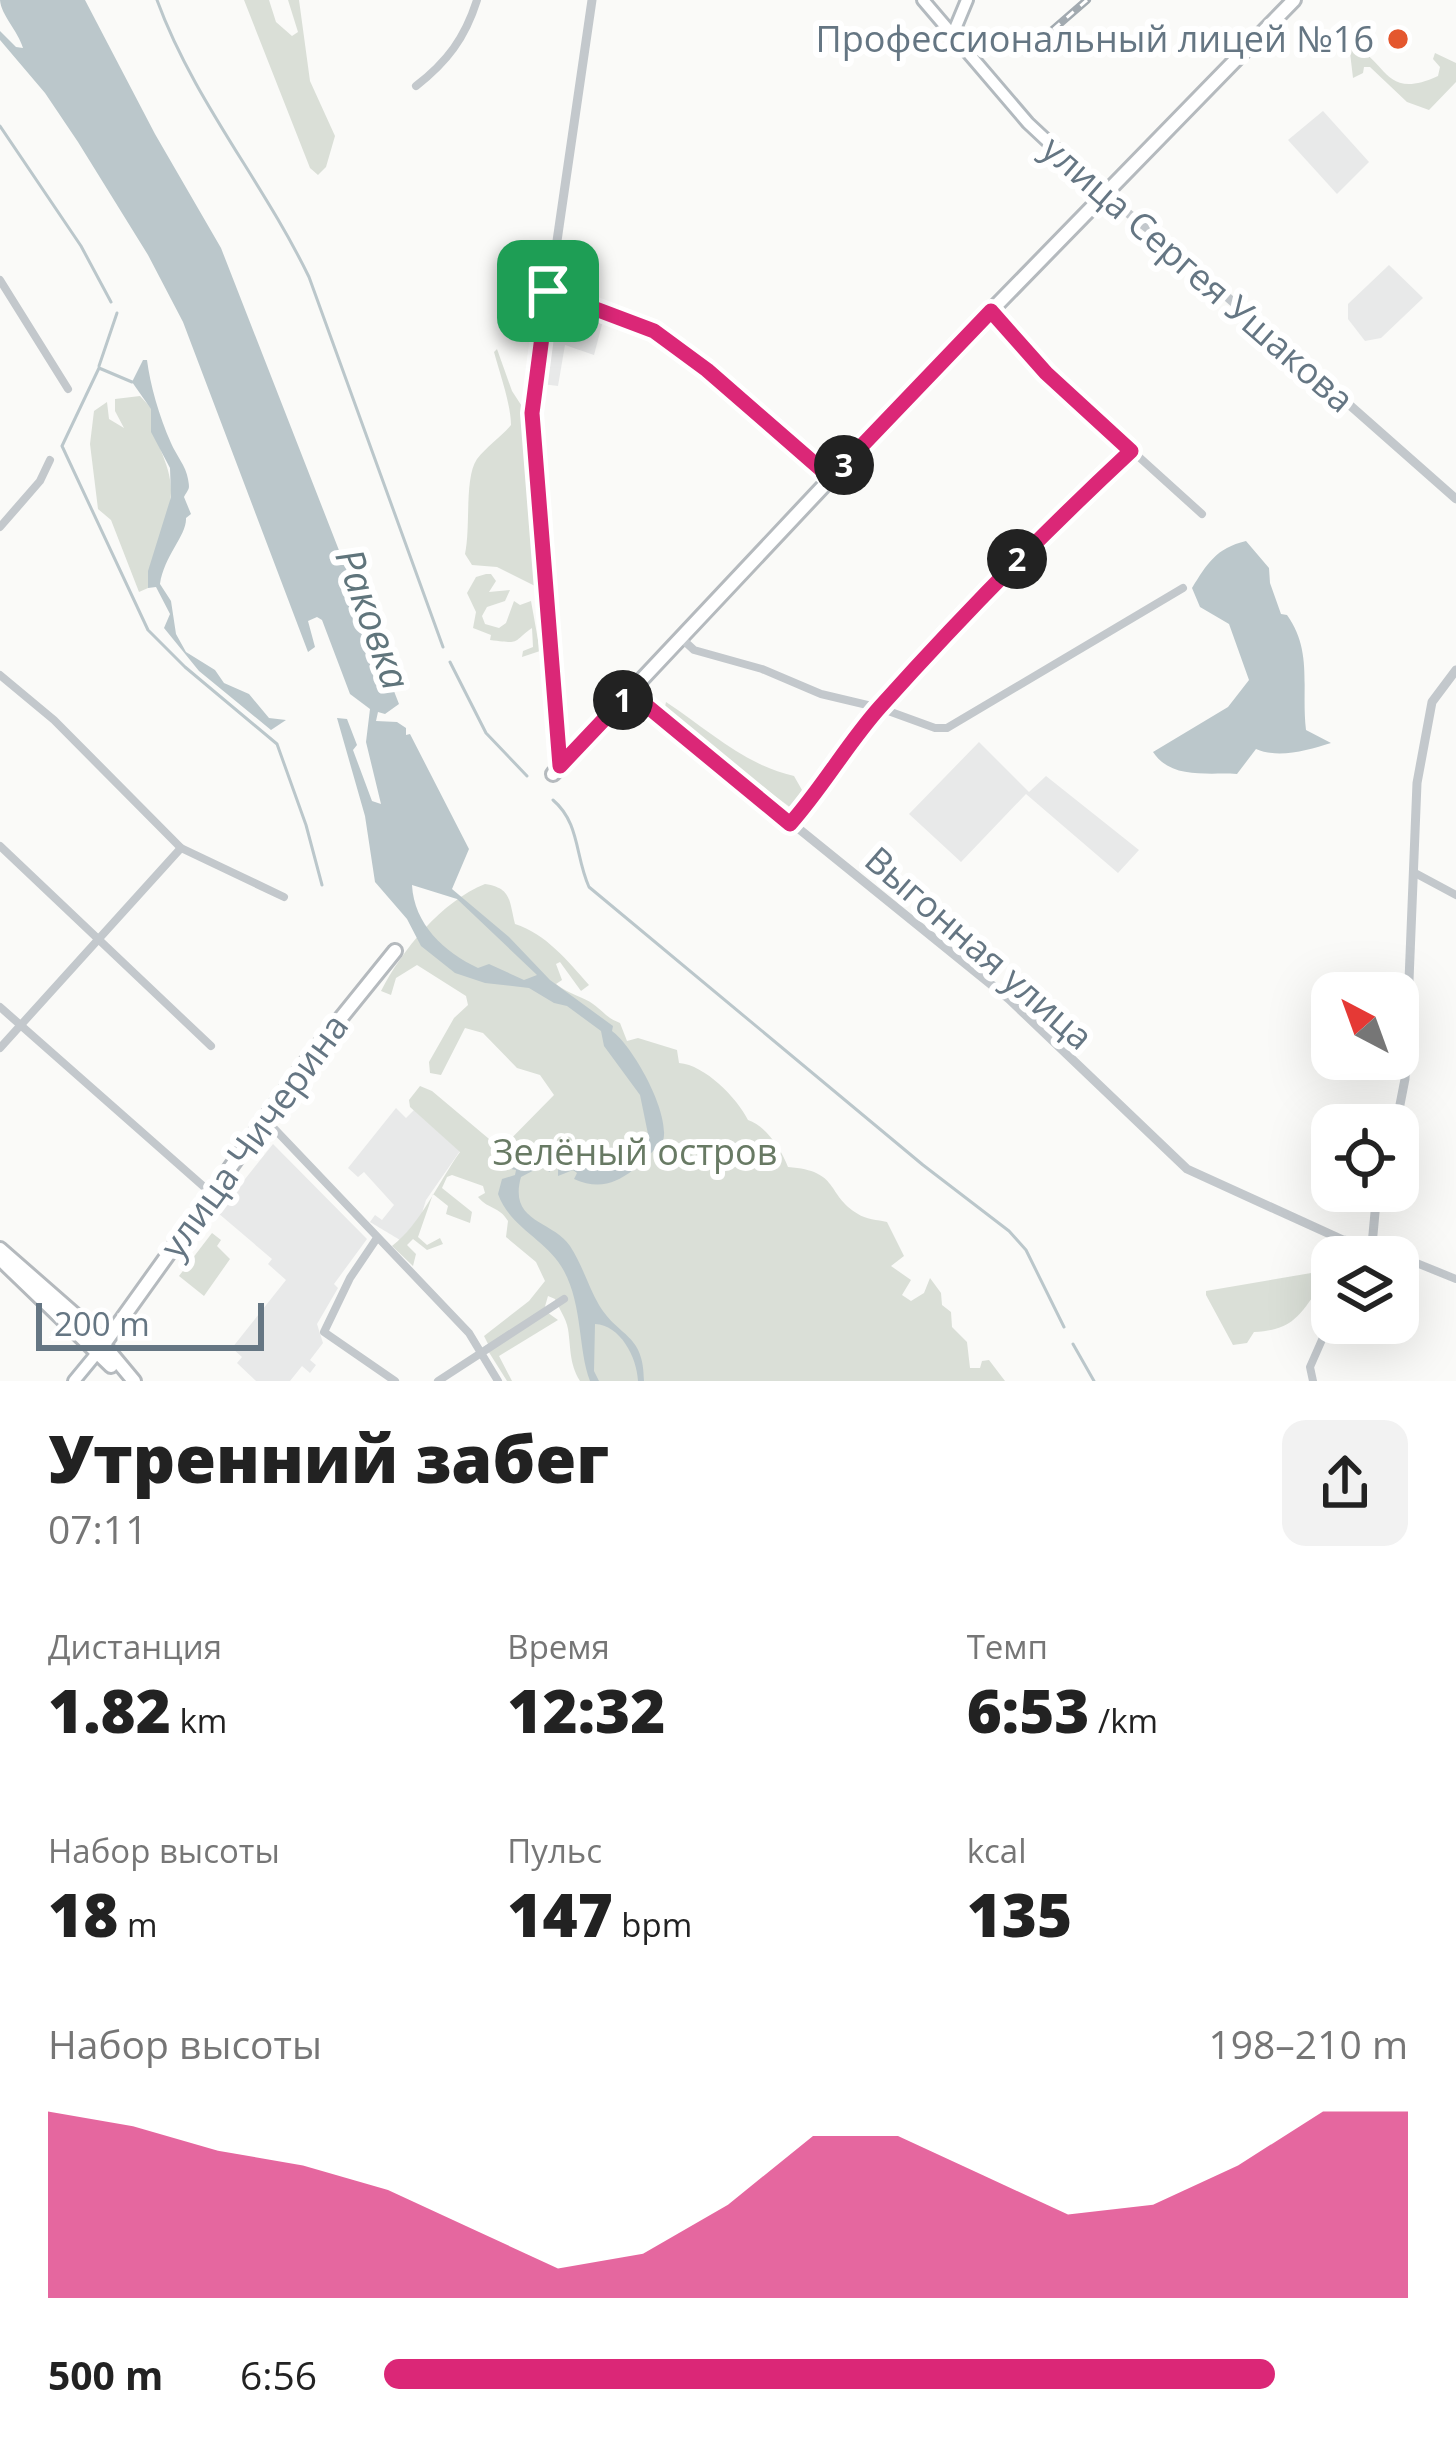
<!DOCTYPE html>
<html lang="ru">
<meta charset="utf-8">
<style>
:root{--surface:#fff;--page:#f2f2f2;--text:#222;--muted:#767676;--accent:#db2777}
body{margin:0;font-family:"Open Sans",sans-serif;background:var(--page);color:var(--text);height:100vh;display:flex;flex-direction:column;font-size:45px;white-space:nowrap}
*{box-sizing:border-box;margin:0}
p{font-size:39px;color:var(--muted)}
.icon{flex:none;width:66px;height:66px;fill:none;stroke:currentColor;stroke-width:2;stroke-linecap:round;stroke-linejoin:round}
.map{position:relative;height:1381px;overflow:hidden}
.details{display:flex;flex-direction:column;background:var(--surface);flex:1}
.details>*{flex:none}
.needle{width:78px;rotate:319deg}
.fabs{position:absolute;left:1311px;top:972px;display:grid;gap:24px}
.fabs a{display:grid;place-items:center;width:108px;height:108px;border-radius:24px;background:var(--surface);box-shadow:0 12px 48px #0002;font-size:60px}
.scale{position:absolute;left:36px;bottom:30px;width:228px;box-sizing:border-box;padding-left:12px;border:6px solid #657683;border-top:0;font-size:33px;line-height:42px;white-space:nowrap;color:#657683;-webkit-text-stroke:9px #fff;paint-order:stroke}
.pin{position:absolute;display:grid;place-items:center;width:102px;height:102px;color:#fff;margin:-51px;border-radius:24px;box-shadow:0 6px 18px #0006}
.km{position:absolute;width:60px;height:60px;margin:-30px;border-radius:50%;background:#222;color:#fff;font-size:33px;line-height:60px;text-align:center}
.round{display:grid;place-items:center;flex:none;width:126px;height:126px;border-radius:24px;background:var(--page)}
.summary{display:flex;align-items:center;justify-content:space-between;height:204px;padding:0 48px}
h1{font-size:66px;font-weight:800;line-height:90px}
.stats{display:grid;grid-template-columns:repeat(3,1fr);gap:18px;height:204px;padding:12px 48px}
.stats div{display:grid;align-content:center}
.stats b{font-size:60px;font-weight:800}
.stats small{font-size:33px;font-weight:400}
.stats p{font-size:33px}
.chart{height:336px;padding:24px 48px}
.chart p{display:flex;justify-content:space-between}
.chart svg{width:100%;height:216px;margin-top:12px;fill:var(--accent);opacity:.7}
ul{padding:0 48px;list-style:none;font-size:39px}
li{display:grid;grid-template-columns:192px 144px 1fr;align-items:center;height:90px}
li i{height:30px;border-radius:15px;background:var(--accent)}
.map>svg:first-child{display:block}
.built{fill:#e8e9e9}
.green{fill:#dadfd7}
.water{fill:#bbc7cb;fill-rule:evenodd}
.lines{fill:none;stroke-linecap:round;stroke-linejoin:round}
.stream{stroke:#bbc7cb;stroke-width:3}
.secondary-casing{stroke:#b3babf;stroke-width:16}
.primary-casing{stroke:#b5babe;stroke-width:18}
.trunk-casing{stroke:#b4b9bd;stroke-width:18}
.minor{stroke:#c3c8cc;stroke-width:8}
.tertiary{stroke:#c3c8cc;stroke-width:9}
.secondary{stroke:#fff;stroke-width:10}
.primary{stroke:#fff;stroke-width:12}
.trunk{stroke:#fff;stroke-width:12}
.rail-casing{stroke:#a2aab0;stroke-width:8}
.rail{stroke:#fff;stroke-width:3;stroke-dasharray:9;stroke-linecap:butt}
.route-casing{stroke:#fff;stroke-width:24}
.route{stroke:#db2777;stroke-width:15}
.poi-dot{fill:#e4572e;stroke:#fff;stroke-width:4.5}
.labels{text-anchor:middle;stroke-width:12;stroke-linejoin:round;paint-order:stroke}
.poi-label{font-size:36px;fill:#657683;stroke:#fff;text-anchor:end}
.street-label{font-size:36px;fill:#657683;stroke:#fff}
.park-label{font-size:36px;fill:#687a64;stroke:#fff}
.water-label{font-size:39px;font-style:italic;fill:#60757c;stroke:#fff}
</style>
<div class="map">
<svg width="1456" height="1381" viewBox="0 0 1456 1381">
<rect width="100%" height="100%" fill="#fafaf8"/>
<g class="built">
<polygon points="1323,111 1369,162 1337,194 1288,140"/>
<polygon points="1389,265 1423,298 1381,338 1365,341 1348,319 1348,304"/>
<polygon points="555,298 604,317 594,355 565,345 558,386 542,384"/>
<polygon points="979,742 1029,792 1046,776 1139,850 1118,873 1026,794 961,862 909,814"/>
<polygon points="396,1108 406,1118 414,1110 460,1151 426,1200 421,1216 400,1240 370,1222 375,1215 382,1220 394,1205 364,1172 358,1177 348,1168"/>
<polygon points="273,1144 367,1239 334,1284 338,1288 317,1324 323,1343 310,1360 316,1365 310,1373 302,1366 290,1381 256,1381 237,1363 242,1357 232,1348 286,1280 268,1264 272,1259 218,1213"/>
</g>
<g class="green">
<polygon points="244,0 269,0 276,22 292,36 298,32 288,0 299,0 310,81 335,136 326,167 318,175 310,168"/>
<path d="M1349,44C1388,58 1382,102 1438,76L1440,67L1433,59L1435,53L1456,63V82L1429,110L1407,102L1370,67H1364L1363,73L1353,78Z"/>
<path d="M497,349L512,391L525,411L537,587L497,567L472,565L465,554C471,526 464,478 477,459C486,447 501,437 511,425C511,405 500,374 494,352Z"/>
<path d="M140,396L152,409C150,441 172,461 171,493C170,526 148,555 148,588L139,592L111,520L98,509L90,444L94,411L107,402L109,419L124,428L115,411V399Z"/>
<path d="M486,574H491L496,581L489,592L510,590L505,601L487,607L482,616L485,624L499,628L506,623L514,601L520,605L531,601L540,651L522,657L523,651L533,647L532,628C511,643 522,644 490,640L491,635L473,628L476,612L467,593L476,577Z"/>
<path d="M666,702C710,731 743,764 794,776L802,790L791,808L702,741L665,707Z"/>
<path d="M485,884C512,888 509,901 515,924C546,934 567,960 589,985L581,991L560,962L556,964L562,980L556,984C570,995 584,997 593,1004C604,1012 607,1018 620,1023L627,1041L638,1038L677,1050L679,1063C705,1065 737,1098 748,1120C766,1126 781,1149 788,1167C841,1171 825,1194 858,1214C865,1219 878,1220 887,1222L904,1256L891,1266L911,1280L902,1295L911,1301L924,1293L930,1278L941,1293L942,1305L951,1312L952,1327L967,1342L970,1368H980L982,1361L989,1360L1005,1381H580C569,1363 571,1348 568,1329C566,1318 559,1309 555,1299L548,1296L544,1310L558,1320L499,1356L512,1381H507L485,1346L488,1344L484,1336L529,1301L545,1281L536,1262L506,1237L508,1221C499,1206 489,1210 478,1197L485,1193L483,1186L452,1175L447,1177L442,1188L472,1212L470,1223L446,1214L448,1206L433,1194L418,1237L427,1245L440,1238L443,1244L427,1250L413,1239L407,1245L416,1254L413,1266L392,1246C420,1225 439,1181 460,1152L410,1107L409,1100L420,1086L432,1091L501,1149L554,1095L540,1075L517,1068L483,1033L465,1028L441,1075L430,1073L429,1062L454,1018L468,1005L466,996L417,965L396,978L391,995L381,991C402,950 442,901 485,884Z"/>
<polygon points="212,1233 221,1240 217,1246 230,1259 204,1296 179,1276"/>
<path d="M1323,1271L1326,1280C1300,1311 1298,1330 1254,1332L1247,1343L1233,1345L1206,1295V1291Z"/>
</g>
<g class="water">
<path d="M0,0H85L155,134L221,248L399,704L385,714L378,712L376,721L397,722L406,728V735L410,734L469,849L452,889L509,937L550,980L613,1026L612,1031C633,1046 671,1114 663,1141C637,1167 614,1197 574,1179L577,1173L573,1170L558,1176V1165L549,1172L544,1160L542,1166L521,1177C508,1223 553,1220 570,1246C582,1264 588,1286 599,1305C619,1338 644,1333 644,1381H638C637,1357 620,1325 595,1324L594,1371L599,1381H590C578,1350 583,1307 564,1271C548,1240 510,1228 498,1194L502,1179L515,1175L516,1170L511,1169L519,1165L528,1151L547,1148L583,1165L611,1168L643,1147L648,1134L640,1095L604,1046L601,1031L567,1006L554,1003L529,988L485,983L455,973L421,946L407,919L375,882L365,816L337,718L347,719L357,745L353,750L372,801L381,804L366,742L370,709L350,694L322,620L317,617L308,621L315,647L308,652L183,322L148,255L78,142L45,93L0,40V31L16,47L23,48C18,31 1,15 0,0ZM412,885L457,899L537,975L524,980L489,964L478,968C444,952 414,924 412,885Z"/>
<path d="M143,360H147C150,384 159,416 171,443C176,455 186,466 188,479C190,490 189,488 184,497L191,514L186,518C187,535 164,556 160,584L171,601L176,634L186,652L215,670L224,683L249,694L269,718L286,720L271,730L199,671L164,628L170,614L156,587L148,588V571L171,497L170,468L151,432V409L132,382Z"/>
<path d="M1246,541L1269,568L1270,583L1281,614L1287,615C1313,651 1301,688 1306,730L1331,743C1308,750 1279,759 1256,749L1237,774C1209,772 1171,780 1153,752L1228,707L1249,680L1229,624L1200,607L1192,588C1207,564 1216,548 1246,541Z"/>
</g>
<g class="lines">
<g class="stream">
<path d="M157,0C193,99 263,182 309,277L443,647"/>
<polyline points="0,126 81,246 111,302"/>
<polyline points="99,366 117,313"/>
<polyline points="132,382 99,368 62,446 148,630 185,667 277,744 306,825 322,885"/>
<polyline points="450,662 486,733 527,776"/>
<path d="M553,800C580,823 575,856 589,887L923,1165L1009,1231L1026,1250L1064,1327"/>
<polyline points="1073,1344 1094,1381"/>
</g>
<g class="secondary-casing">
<g id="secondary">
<polyline points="923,0 1028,123 1106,196"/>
<polyline points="952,36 967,0"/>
<polyline points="74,1381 102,1347"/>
</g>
</g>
<g class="primary-casing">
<g id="primary">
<polyline points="553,774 910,394 1294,0"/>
<polyline points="104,1344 311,1055 395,951"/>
</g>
</g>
<g class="trunk-casing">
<g id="trunk">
<polyline points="0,1249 89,1327 134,1381"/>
<polyline points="0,1259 111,1366"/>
</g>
</g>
<g class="minor">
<path d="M416,86C447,62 465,38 477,0"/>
<polyline points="0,280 68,389"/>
<polyline points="549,291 654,331 707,370 831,479"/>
<polyline points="991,311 1046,373 1202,514"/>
<polyline points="0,527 40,481 50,460"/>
<polyline points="681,638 694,650 762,669 821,694 880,708 935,728 947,728 1183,588"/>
<polyline points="0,675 54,720 181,848 284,897"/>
<path d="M790,824C823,787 847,744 880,708C960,618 1043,533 1131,450"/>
<polyline points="0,846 211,1046"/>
<polyline points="1415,873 1456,895"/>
<polyline points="0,1007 211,1193"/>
<polyline points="0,1048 181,848"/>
<polyline points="266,1120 469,1333 498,1381"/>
<polyline points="377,1238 350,1278 324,1332 395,1381"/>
<polyline points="1356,1257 1372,1245 1456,1279"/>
<polyline points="438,1381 564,1299"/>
<polyline points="1313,1381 1310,1367 1332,1317"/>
</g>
<g class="tertiary">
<polyline points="1106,196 1165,242 1456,499"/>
<polyline points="630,692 1009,999 1187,1169 1343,1240 1372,1245 1377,1191"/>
<polyline points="560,765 532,413 592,0"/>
<polyline points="1396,1125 1405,1079 1417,783 1432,702 1456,670"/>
</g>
<use href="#secondary" class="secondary"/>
<use href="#primary" class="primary"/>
<use href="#trunk" class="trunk"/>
<g class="rail-casing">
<polyline id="rail" points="1026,53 1087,0"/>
</g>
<use href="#rail" class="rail"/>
</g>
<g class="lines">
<g class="route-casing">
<path id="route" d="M548,291L654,331L707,370L831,478L991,311L1046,373L1131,451C1043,533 960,618 880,707C847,744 823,787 790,824L630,692L560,766L532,413Z"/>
</g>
<use href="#route" class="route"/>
</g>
<circle class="poi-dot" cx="1398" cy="39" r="12"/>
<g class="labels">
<g class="poi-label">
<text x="1374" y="52">Профессиональный лицей №16</text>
</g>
<g class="street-label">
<text transform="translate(1198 274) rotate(41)" y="13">улица Сергея Ушакова</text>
<text transform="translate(979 948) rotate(41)" y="13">Выгонная улица</text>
<text transform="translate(254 1136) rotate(-54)" y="13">улица Чичерина</text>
</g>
<g class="park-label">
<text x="635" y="1165">Зелёный остров</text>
</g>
<g class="water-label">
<text transform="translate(373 619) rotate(70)" y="14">Раковка</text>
</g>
</g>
</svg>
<div class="fabs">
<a><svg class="needle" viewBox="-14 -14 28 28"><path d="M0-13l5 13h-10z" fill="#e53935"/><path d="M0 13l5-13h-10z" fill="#767676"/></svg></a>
<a><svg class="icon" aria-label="locate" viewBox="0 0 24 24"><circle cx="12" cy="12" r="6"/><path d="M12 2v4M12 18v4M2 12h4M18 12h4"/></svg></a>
<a><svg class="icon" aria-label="layers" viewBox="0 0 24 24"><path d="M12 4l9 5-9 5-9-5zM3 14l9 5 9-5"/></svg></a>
</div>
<div class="scale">200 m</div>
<div class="pin" style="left:548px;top:291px;background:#1e9e55"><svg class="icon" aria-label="arrive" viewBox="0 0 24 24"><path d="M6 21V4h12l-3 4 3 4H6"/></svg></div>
<b class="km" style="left:623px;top:700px">1</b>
<b class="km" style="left:1017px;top:559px">2</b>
<b class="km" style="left:844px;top:465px">3</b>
</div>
<section class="details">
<div class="summary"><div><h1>Утренний забег</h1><p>07:11</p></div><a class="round"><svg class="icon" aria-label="share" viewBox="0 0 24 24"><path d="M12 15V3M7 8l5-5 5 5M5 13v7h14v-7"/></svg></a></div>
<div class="stats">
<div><p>Дистанция</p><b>1.82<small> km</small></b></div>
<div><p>Время</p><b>12:32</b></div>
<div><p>Темп</p><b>6:53<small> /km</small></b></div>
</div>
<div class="stats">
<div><p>Набор высоты</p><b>18<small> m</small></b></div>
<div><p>Пульс</p><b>147<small> bpm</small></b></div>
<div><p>kcal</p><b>135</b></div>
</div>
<div class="chart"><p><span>Набор высоты</span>198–210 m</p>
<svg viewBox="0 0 160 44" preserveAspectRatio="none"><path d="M0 44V6L10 9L20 14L30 17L40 22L50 30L60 38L70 35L80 25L90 11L100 11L110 19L120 27L130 25L140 17L150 6L160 6V44z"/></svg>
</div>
<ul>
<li><b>500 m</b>6:56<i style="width:87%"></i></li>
</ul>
</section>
